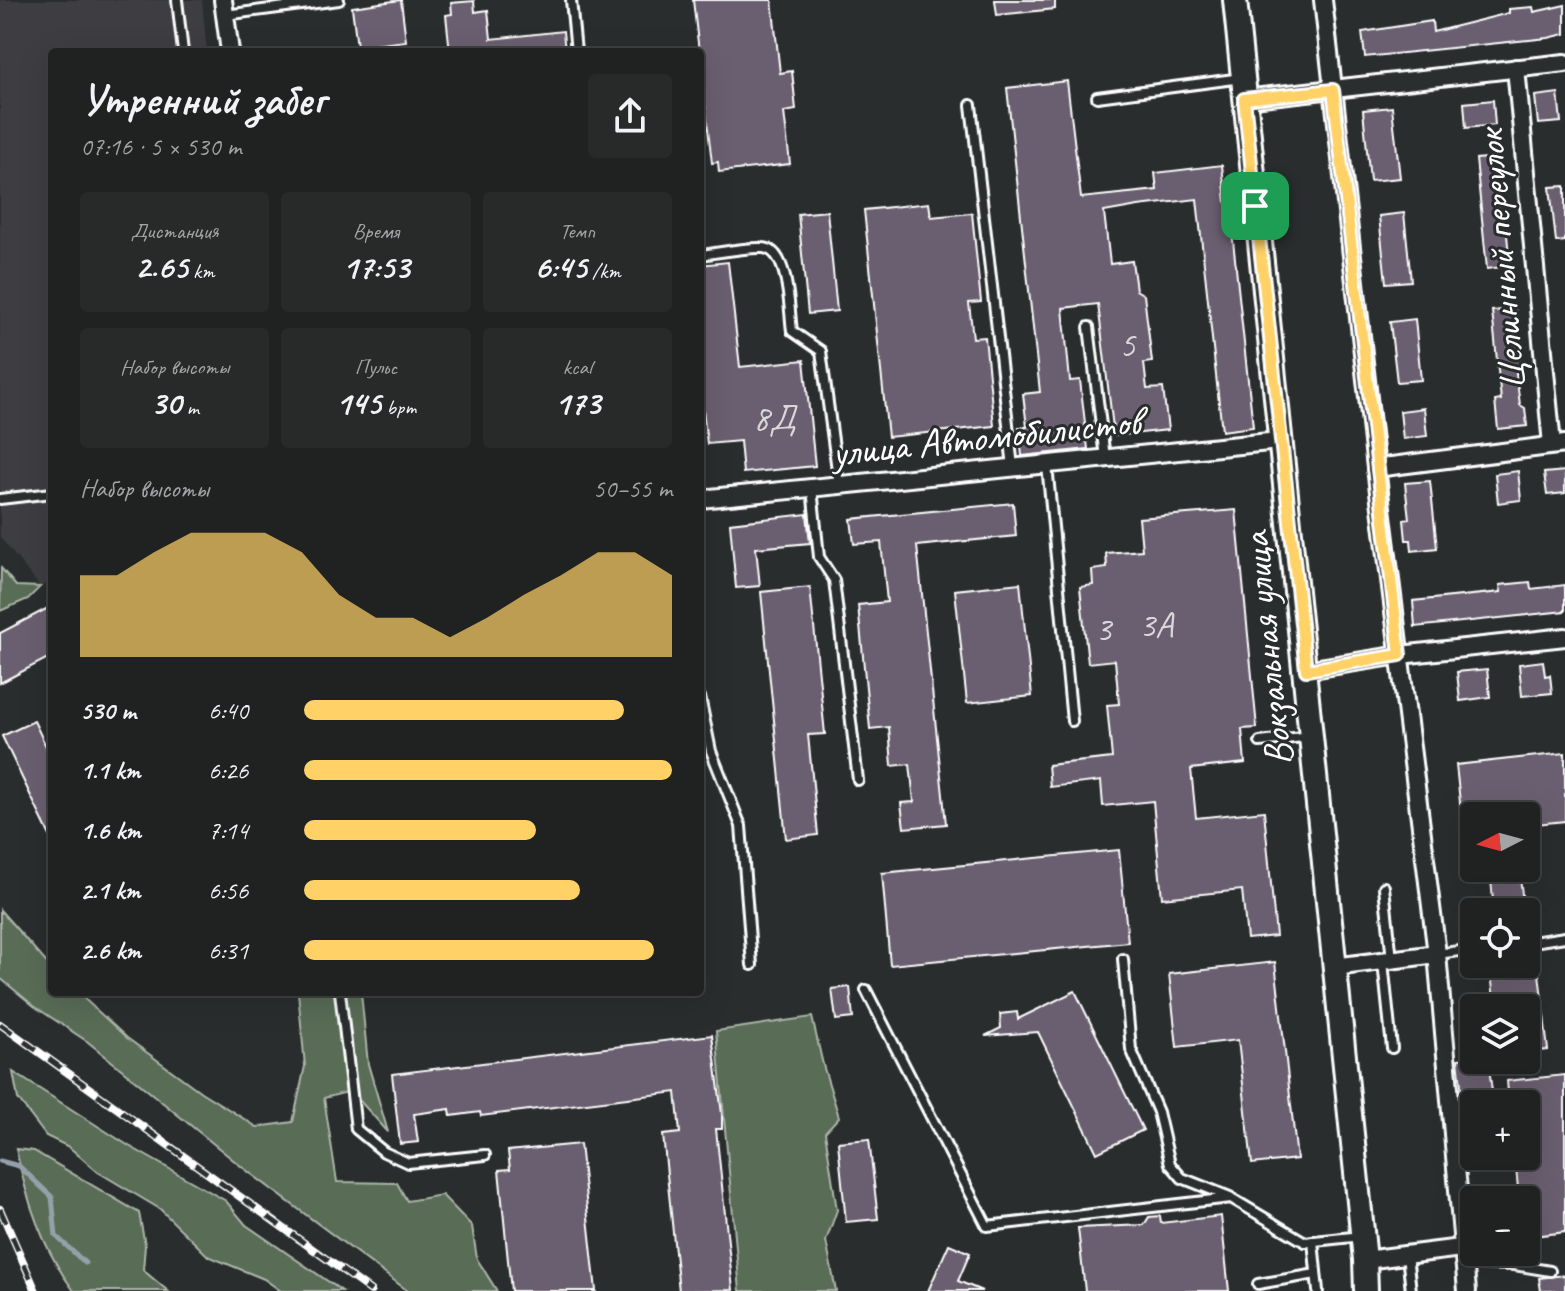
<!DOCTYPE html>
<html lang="ru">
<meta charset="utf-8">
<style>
:root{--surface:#202222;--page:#282a2a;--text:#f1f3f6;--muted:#a2a4a5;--line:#3d3f40;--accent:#ffd166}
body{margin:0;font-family:Caveat,sans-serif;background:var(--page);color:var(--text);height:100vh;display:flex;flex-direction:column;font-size:30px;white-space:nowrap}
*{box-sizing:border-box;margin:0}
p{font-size:26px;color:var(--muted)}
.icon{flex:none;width:44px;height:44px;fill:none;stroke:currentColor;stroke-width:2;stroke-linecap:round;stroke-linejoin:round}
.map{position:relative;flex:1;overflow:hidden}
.panel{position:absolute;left:48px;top:48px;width:656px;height:948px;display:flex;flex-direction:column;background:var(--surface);border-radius:8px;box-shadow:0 8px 32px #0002,0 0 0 2px var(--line)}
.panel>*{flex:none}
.needle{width:52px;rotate:264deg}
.fabs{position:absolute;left:1460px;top:802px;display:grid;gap:16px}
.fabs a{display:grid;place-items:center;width:80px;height:80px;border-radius:8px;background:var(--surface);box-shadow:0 8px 32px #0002,0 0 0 2px var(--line);font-size:40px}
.pin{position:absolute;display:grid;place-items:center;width:68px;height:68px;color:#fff;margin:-34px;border-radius:16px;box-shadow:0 4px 12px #0006}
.round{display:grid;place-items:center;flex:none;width:84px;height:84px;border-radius:8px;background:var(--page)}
.summary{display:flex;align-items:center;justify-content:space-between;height:136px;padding:0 32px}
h1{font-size:44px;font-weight:700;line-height:60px}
.figures{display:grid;grid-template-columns:repeat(3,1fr);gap:12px;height:136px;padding:8px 32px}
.figures div{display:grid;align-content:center;border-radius:8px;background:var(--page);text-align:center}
.figures b{font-size:34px;font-weight:700}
.figures small{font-size:22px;font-weight:400}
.figures p{font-size:22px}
.chart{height:224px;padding:16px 32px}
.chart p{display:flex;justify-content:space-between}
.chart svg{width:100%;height:144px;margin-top:8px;fill:var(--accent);opacity:.7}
ul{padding:0 32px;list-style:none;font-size:26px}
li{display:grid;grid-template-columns:128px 96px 1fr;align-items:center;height:60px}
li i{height:20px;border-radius:10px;background:var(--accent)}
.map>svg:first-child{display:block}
.built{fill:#3d3c42}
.green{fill:#596c56;stroke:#acb6aa;stroke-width:2}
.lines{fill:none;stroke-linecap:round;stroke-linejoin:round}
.stream{stroke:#95a1aa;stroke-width:5}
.building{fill:#6a5f6f;stroke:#fff;stroke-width:2}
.lane-casing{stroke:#fff;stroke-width:14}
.street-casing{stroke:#fff;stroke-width:22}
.secondary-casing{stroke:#fff;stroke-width:28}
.lane{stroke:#2a2d2e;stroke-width:8}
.street{stroke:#2a2d2e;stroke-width:16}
.secondary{stroke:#2a2d2e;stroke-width:22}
.rail-casing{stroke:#fff;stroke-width:8}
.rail{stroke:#2a2d2e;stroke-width:5;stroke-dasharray:15;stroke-linecap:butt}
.route-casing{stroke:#fff;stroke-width:16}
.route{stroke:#ffd166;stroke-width:10}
.labels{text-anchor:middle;stroke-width:6;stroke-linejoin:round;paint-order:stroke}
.number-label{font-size:36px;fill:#dad7db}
.street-label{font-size:40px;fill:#fff;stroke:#2a2d2e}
</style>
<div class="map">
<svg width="1565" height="1291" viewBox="0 0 1565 1291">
<rect width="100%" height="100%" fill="#2a2d2e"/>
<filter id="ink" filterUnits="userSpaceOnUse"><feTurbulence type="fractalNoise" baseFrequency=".0125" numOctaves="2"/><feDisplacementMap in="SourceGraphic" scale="16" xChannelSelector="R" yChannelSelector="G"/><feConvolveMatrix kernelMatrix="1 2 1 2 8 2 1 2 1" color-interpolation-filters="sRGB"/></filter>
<g filter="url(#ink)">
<polygon class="built" points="0,0 202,0 207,52 52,52 52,581 40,587 0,537"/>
<g class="green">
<polygon points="1,568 16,586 40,587 28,599 0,611"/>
<polygon points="0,910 52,969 52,992 77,992 127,1038 201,1092 257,1127 293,1122 305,1066 298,992 361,992 368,1064 388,1132 351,1091 324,1098 337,1182 397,1183 407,1201 442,1195 472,1226 477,1259 497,1291 408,1291 242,1167 88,1042 34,1006 0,978"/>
<polygon points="812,1017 823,1065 839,1117 825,1132 837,1210 826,1241 836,1291 740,1291 716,1031"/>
<polygon points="13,1072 129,1146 226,1201 246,1225 342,1291 281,1291 264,1279 208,1256 160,1209 98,1172 69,1147 46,1136 18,1099"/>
<path d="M16,1149L34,1151L139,1213L145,1245L143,1270L168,1291H74C42,1248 27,1201 16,1149Z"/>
</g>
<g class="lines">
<polyline class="stream" points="0,1161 19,1166 52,1197 56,1236 85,1263"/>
</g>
<g class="building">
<polygon points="401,0 406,41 357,47 352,7"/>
<polygon points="693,0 772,0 780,73 792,71 796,110 784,112 790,164 719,172 718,162 712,163"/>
<polygon points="995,0 1055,0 1055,9 997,15"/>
<polygon points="474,1 475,12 488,10 491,39 563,31 565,52 450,52 446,15 452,14 451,3"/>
<polygon points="1565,5 1565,34 1548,38 1365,57 1362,32 1432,21 1433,32 1509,13 1509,9 1533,7 1534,12"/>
<polygon points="1067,81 1081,198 1157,190 1155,173 1222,165 1226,203 1229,203 1253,427 1222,431 1197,199 1138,206 1104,212 1110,264 1132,261 1136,290 1144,295 1152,362 1144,363 1147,389 1163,388 1168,430 1114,436 1098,304 1063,308 1070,381 1080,380 1088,449 1022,456 1019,427 1027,427 1023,394 1040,392 1007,88"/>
<polygon points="1558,93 1561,122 1538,124 1535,96"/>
<polygon points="1493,100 1495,125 1466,128 1464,103"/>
<polygon points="1392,107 1400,178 1370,181 1363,110"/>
<polygon points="1499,157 1501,181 1496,182 1500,214 1505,214 1510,266 1487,269 1476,159"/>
<polygon points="1565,186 1565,241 1556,242 1550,187"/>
<polygon points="929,203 931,217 972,213 981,302 969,303 973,338 985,337 994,426 888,437 864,210"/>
<polygon points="827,211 837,311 808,314 798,214"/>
<polygon points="1404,213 1411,281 1386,283 1379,216"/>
<polygon points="728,262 740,367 804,360 815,466 743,473 740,441 707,444 700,383 700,265"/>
<polygon points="1515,309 1522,373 1516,373 1520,405 1525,408 1527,426 1498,429 1495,401 1501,400 1492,311"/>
<polygon points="1415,319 1421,380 1397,382 1390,322"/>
<polygon points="1424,408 1427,436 1403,439 1400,411"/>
<polygon points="1518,471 1521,500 1498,503 1495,474"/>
<polygon points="1565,471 1565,493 1547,495 1544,473"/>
<polygon points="1430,481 1437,548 1412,551 1411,540 1406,540 1404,520 1409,519 1405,483"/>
<polygon points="1013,503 1016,536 917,546 946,824 904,828 901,803 914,802 910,764 892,766 889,727 870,729 858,605 887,602 881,542 854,544 851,519"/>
<polygon points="1236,510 1257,728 1242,729 1245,763 1191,769 1196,818 1264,811 1276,936 1247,939 1242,890 1162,898 1153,801 1103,806 1101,781 1050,787 1048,765 1112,758 1107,705 1119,704 1115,660 1088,663 1080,587 1093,585 1092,570 1107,568 1106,553 1142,550 1139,518"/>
<polygon points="807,514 810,543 756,548 760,586 736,588 730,523"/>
<polygon points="1530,582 1531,589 1565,585 1565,611 1415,627 1413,601 1501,592 1500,585"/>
<polygon points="1020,583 1032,696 967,703 955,590"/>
<polygon points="810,587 825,734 808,735 818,835 786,839 761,592"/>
<polygon points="52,606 52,656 0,683 0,633"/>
<polygon points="1543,661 1545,676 1550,675 1552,693 1522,696 1519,664"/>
<polygon points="1487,669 1490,697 1460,701 1457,672"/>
<polygon points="34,721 52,759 52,840 2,736"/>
<polygon points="1565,753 1565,821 1526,825 1526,816 1474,816 1474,848 1465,849 1456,765"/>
<polygon points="1119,850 1128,942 890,965 882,873"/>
<polygon points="1490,868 1519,868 1524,912 1494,912"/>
<polygon points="1536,948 1548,1050 1526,1052 1526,1008 1495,1008 1490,964 1526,964 1526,950"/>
<polygon points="1275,962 1297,1159 1252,1164 1238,1040 1177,1047 1169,974"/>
<polygon points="850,987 853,1018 836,1020 832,989"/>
<polygon points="1075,991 1143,1130 1097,1153 1038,1032 985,1036 1001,1028 1000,1014 1017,1012 1018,1019"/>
<polygon points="712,1035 722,1114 722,1129 716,1129 733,1290 679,1291 663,1135 680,1133 676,1092 481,1116 480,1112 451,1116 450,1109 414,1114 418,1142 400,1144 392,1074"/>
<polygon points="1474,1057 1474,1060 1488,1060 1492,1091 1462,1094 1458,1059"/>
<polygon points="1565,1075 1565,1232 1526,1237 1526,1200 1519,1200 1515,1156 1526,1156 1526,1104 1509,1104 1507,1081"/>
<polygon points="869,1139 878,1219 846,1222 838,1142"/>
<polygon points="580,1144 596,1291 511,1291 499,1170 510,1169 508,1151"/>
<polygon points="1160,1216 1161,1223 1221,1216 1229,1291 1085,1291 1078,1228 1144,1225 1149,1217"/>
<polygon points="949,1244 970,1253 958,1281 982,1291 928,1291"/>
<polygon points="1565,1275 1565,1291 1541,1291 1539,1278"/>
</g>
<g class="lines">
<g class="lane-casing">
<g id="lane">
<polyline points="177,0 183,52"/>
<polyline points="571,0 576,52"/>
<polyline points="225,15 339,0"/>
<polyline points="1097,97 1242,78"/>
<polyline points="971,105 1013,467"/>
<path d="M700,255C720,253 743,247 763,248C789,249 789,310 792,331L821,351L839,485"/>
<polyline points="1089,327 1105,458"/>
<polyline points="1047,465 1072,721"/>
<polyline points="812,488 819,557 834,580 858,780"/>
<polyline points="0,499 52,493"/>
<polyline points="700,697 711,751 741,826 752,965"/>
<polyline points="1260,742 1311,736"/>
<polyline points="1384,887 1392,959"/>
<polyline points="1526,943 1565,937"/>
<polyline points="1437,954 1474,949"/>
<polyline points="1123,959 1131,1049 1158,1112 1170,1164 1182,1178 1230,1197"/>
<polyline points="1383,962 1392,1048"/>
<polyline points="866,990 987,1226 1231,1198 1305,1242 1362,1236"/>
<polyline points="340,992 356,1129 384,1152 408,1163 485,1155"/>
<polyline points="1313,1241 1318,1291"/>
<polyline points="1464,1251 1478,1264 1514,1265 1550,1271"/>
<polyline points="1407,1255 1411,1291"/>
<polyline points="1258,1284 1316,1274"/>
</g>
</g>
<g class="street-casing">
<g id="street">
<polyline points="223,0 230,52"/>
<polyline points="1323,0 1376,468 1437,954 1467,1291"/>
<polyline points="1516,68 1552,445"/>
<polyline points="1244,99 1565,63"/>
<polyline points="1376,468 1565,444"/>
<polyline points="700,499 1279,441"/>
<polyline points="1306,670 1400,655 1565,637"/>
<polyline points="1334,967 1437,954"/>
<polyline points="1365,1260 1461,1248"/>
</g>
</g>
<g class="secondary-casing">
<polyline id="secondary" points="1235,0 1365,1260 1366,1291"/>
</g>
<use href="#lane" class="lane"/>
<use href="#street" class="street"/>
<use href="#secondary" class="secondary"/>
<g class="rail-casing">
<g id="rail">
<polyline points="0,1024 371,1291"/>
<polyline points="0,1209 36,1291"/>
</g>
</g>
<use href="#rail" class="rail"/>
</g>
</g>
<g class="lines" filter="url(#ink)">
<g class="route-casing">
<polygon id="route" points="1333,90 1400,655 1306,670 1244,99"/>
</g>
<use href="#route" class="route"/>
</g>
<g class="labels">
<g class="number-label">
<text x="1127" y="357">5</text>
<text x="774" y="430">8Д</text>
<text x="1156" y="637">3А</text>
<text x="1103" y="641">3</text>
</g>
<g class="street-label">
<text transform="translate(1500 260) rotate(-95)" y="14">Целинный переулок</text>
<text transform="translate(986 436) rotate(-6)" y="14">улица Автомобилистов</text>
<text transform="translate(1266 649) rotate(-96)" y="14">Вокзальная улица</text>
</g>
</g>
</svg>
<div class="fabs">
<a><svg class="needle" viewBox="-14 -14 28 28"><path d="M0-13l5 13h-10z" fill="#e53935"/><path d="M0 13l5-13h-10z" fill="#a2a4a5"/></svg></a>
<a><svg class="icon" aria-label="locate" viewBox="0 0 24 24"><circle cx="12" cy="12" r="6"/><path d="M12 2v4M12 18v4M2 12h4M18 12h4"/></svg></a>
<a><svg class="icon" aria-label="layers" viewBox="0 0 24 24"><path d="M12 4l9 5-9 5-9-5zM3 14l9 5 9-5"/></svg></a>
<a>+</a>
<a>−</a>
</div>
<div class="pin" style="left:1255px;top:206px;background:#1e9e55"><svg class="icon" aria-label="arrive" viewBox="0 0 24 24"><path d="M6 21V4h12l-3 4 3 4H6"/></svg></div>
<section class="panel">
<div class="summary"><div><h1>Утренний забег</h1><p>07:16 · 5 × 530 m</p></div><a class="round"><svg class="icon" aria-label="share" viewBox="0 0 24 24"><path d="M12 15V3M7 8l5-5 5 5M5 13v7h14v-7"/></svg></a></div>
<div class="figures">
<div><p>Дистанция</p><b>2.65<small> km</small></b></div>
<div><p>Время</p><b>17:53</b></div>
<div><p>Темп</p><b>6:45<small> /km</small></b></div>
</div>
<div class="figures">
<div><p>Набор высоты</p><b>30<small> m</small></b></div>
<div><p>Пульс</p><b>145<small> bpm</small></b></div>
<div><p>kcal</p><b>173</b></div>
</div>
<div class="chart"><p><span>Набор высоты</span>50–55 m</p>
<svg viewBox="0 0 160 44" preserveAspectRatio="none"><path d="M0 44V19L10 19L20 12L30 6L40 6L50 6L60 12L70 25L80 32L90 32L100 38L110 32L120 25L130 19L140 12L150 12L160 19V44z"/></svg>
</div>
<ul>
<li><b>530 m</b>6:40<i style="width:87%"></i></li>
<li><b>1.1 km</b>6:26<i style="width:100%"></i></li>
<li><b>1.6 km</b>7:14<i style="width:63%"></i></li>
<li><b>2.1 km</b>6:56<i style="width:75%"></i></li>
<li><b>2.6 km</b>6:31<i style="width:95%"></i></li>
</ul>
</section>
</div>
